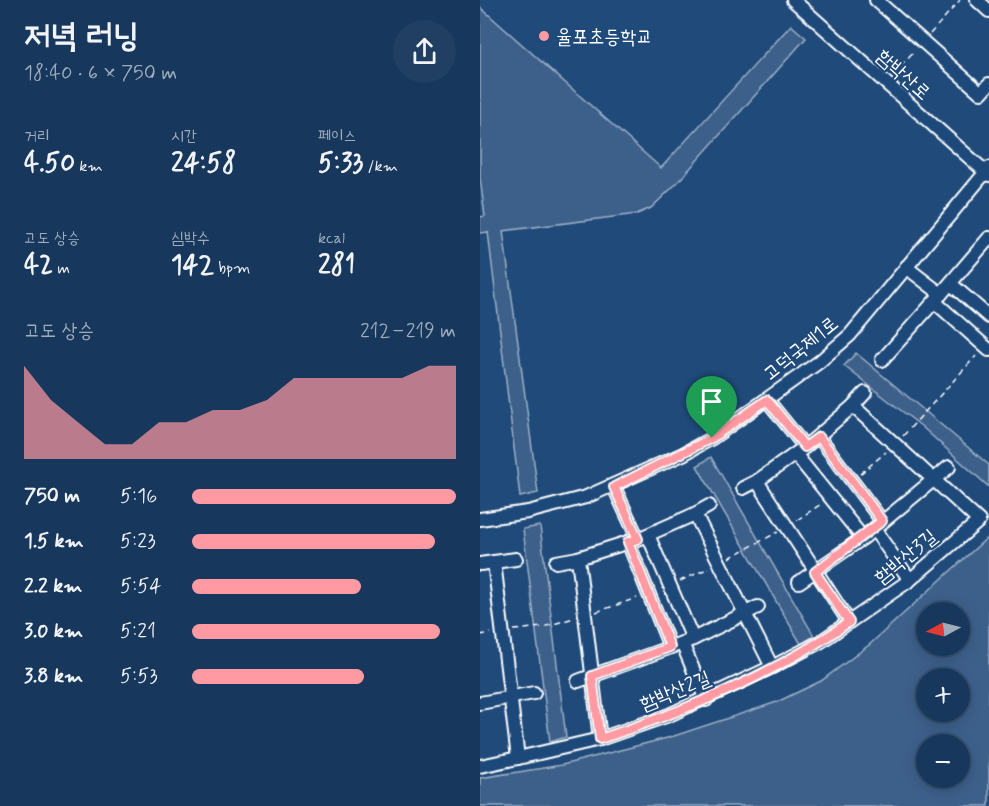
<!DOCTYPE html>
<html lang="ko">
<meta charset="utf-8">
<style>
:root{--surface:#17385c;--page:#203f62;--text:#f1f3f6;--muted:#9eacbb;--line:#365272;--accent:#ff9aa2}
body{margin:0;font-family:Mynerve,"Poor Story",sans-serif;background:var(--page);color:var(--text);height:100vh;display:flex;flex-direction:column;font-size:22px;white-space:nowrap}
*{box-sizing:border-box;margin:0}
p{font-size:20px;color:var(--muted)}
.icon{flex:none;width:33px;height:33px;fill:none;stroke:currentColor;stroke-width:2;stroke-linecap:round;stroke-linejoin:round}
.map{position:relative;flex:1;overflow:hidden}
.details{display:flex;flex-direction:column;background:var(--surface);width:480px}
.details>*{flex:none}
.needle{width:39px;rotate:263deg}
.tools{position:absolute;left:436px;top:602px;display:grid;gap:12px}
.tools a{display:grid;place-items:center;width:54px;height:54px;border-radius:50%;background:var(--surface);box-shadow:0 3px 15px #0003,0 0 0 2px var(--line);font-size:30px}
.pin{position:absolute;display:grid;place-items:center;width:51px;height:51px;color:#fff;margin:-62px -26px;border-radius:50% 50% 50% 0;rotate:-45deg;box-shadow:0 0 6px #0007}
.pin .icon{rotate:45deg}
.round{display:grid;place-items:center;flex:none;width:63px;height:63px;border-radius:32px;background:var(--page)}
.head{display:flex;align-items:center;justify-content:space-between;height:102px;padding:0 24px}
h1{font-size:33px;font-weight:800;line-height:45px}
.stats{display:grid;grid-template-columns:repeat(3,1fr);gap:9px;height:102px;padding:6px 24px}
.stats div{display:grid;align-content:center}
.stats b{font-size:26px;font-weight:800}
.stats small{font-size:16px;font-weight:400}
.stats p{font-size:16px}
.chart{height:168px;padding:12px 24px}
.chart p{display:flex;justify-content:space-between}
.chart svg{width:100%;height:108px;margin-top:6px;fill:var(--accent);opacity:.7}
ul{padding:0 24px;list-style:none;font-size:20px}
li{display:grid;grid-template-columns:96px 72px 1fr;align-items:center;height:45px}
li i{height:15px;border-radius:8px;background:var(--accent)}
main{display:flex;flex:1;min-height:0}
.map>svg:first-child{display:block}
.green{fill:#3c618b;stroke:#9eb0c5;stroke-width:1.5;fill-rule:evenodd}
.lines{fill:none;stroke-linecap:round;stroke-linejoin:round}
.minor-casing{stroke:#fff;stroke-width:16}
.path{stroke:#fff;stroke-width:1.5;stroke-dasharray:6 4.5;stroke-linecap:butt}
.minor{stroke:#1f4a7a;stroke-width:12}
.route-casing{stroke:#fff;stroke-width:12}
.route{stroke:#ff9aa2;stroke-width:8}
.poi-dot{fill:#ff9aa2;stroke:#1f4a7a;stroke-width:2}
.labels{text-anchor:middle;stroke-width:4.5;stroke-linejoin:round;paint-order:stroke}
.poi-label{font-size:20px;fill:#fff;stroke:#1f4a7a;text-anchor:start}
.street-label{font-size:20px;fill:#fff;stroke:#1f4a7a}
</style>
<main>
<section class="details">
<div class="head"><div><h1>저녁 러닝</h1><p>18:40 · 6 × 750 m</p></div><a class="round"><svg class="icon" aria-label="share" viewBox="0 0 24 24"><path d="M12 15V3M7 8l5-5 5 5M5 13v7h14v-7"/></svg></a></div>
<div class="stats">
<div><p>거리</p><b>4.50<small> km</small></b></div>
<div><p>시간</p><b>24:58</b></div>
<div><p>페이스</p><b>5:33<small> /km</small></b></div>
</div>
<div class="stats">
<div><p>고도 상승</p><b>42<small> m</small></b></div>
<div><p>심박수</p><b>142<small> bpm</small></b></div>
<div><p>kcal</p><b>281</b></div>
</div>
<div class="chart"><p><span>고도 상승</span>212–219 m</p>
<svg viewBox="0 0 160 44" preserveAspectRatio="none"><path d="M0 44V6L10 20L20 29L30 38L40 38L50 29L60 29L70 24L80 24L90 20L100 11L110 11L120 11L130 11L140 11L150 6L160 6V44z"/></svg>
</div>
<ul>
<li><b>750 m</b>5:16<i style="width:100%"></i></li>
<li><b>1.5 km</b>5:23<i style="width:92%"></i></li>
<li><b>2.2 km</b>5:54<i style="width:64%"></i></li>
<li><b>3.0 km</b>5:21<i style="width:94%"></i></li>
<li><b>3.8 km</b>5:53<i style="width:65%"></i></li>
</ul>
</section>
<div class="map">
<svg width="509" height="806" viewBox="0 0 509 806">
<rect width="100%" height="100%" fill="#1f4a7a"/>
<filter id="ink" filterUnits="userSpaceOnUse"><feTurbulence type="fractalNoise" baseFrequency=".0167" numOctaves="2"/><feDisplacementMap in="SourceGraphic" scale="12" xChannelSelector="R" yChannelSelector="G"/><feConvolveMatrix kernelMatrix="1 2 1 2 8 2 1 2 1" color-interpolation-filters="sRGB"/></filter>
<g filter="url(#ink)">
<g class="green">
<polygon points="0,7 181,168 311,25 326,38 197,183 171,208 157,214 23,231 58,493 40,497 8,232 0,233 0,217 5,216 0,178"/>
<polygon points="376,353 509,465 509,487 441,426 364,366"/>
<polygon points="231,457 334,636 321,644 217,466"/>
<polygon points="60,526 86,737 70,742 43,529"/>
<path d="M509,536V806H0V778L82,765L191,737L297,702L341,681L389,645ZM447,612H480V645H447ZM447,678H480V711H447ZM447,744H480V777H447Z"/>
</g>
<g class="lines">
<g class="minor-casing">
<g id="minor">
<polyline points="313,0 509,175"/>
<polyline points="396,0 501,93 509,84"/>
<polyline points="497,0 509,11"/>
<polyline points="426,267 461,294 509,238"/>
<polyline points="471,284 509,317"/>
<polyline points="455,302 509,350"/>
<polyline points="402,360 461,294"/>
<polyline points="287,400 325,447 277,481 369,622 430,580 499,521 373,406 325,447"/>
<polyline points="373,406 385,393"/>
<polyline points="339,437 402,521"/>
<polyline points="316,455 383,538"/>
<polyline points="134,487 158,539 98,558 120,739 189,715 292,667 215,514 158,539"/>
<polyline points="263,488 277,481"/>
<polyline points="215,514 229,506"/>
<polyline points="0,519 48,512 106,497 203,454 232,438 339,362 370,335 509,168"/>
<polyline points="394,529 430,580"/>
<polyline points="168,535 213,639"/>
<polyline points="148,542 190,647"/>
<polyline points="14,562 36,559"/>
<polyline points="76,562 98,558"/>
<polyline points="0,564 14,562 38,758 0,766"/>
<polyline points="319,582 383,538 469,467"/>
<polyline points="202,643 226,700"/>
<polyline points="292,667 340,642 369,622"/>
<polyline points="98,681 213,639 278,607"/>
<polyline points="0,703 54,693"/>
<polyline points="38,758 120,739"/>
</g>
</g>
<g class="path">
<polyline points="450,34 480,0"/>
<polyline points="414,74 435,51"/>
<polyline points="423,436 496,356"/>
<polyline points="380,474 406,452"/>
<polyline points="317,520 341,504"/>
<polyline points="249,558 298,532"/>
<polyline points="200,581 229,568"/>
<polyline points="116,612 157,598"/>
<polyline points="34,630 63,627 94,618"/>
<polyline points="0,635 11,633"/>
</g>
<use href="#minor" class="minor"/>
</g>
</g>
<g class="lines" filter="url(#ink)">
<g class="route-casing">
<path id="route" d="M287,400L325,447L339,437L402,521L335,572L369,622C294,675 207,710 120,739L112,676L190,647L148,542L158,539L134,487L232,438Z"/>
</g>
<use href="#route" class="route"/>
</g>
<circle class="poi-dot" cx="64" cy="36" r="6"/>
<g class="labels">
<g class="poi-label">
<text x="76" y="43">율포초등학교</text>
</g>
<g class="street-label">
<text transform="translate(424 74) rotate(42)" y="7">함박산로</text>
<text transform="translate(320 348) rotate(-39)" y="7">고덕국제1로</text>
<text transform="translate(425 556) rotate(-39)" y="7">함박산3길</text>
<text transform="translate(195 690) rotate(-22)" y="7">함박산2길</text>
</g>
</g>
</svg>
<div class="tools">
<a><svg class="needle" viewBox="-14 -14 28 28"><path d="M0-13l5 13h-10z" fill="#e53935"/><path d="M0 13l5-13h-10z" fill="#9eacbb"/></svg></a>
<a>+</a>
<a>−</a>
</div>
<div class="pin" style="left:232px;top:438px;background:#1e9e55"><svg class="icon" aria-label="arrive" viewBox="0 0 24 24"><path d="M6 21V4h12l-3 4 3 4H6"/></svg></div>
</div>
</main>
